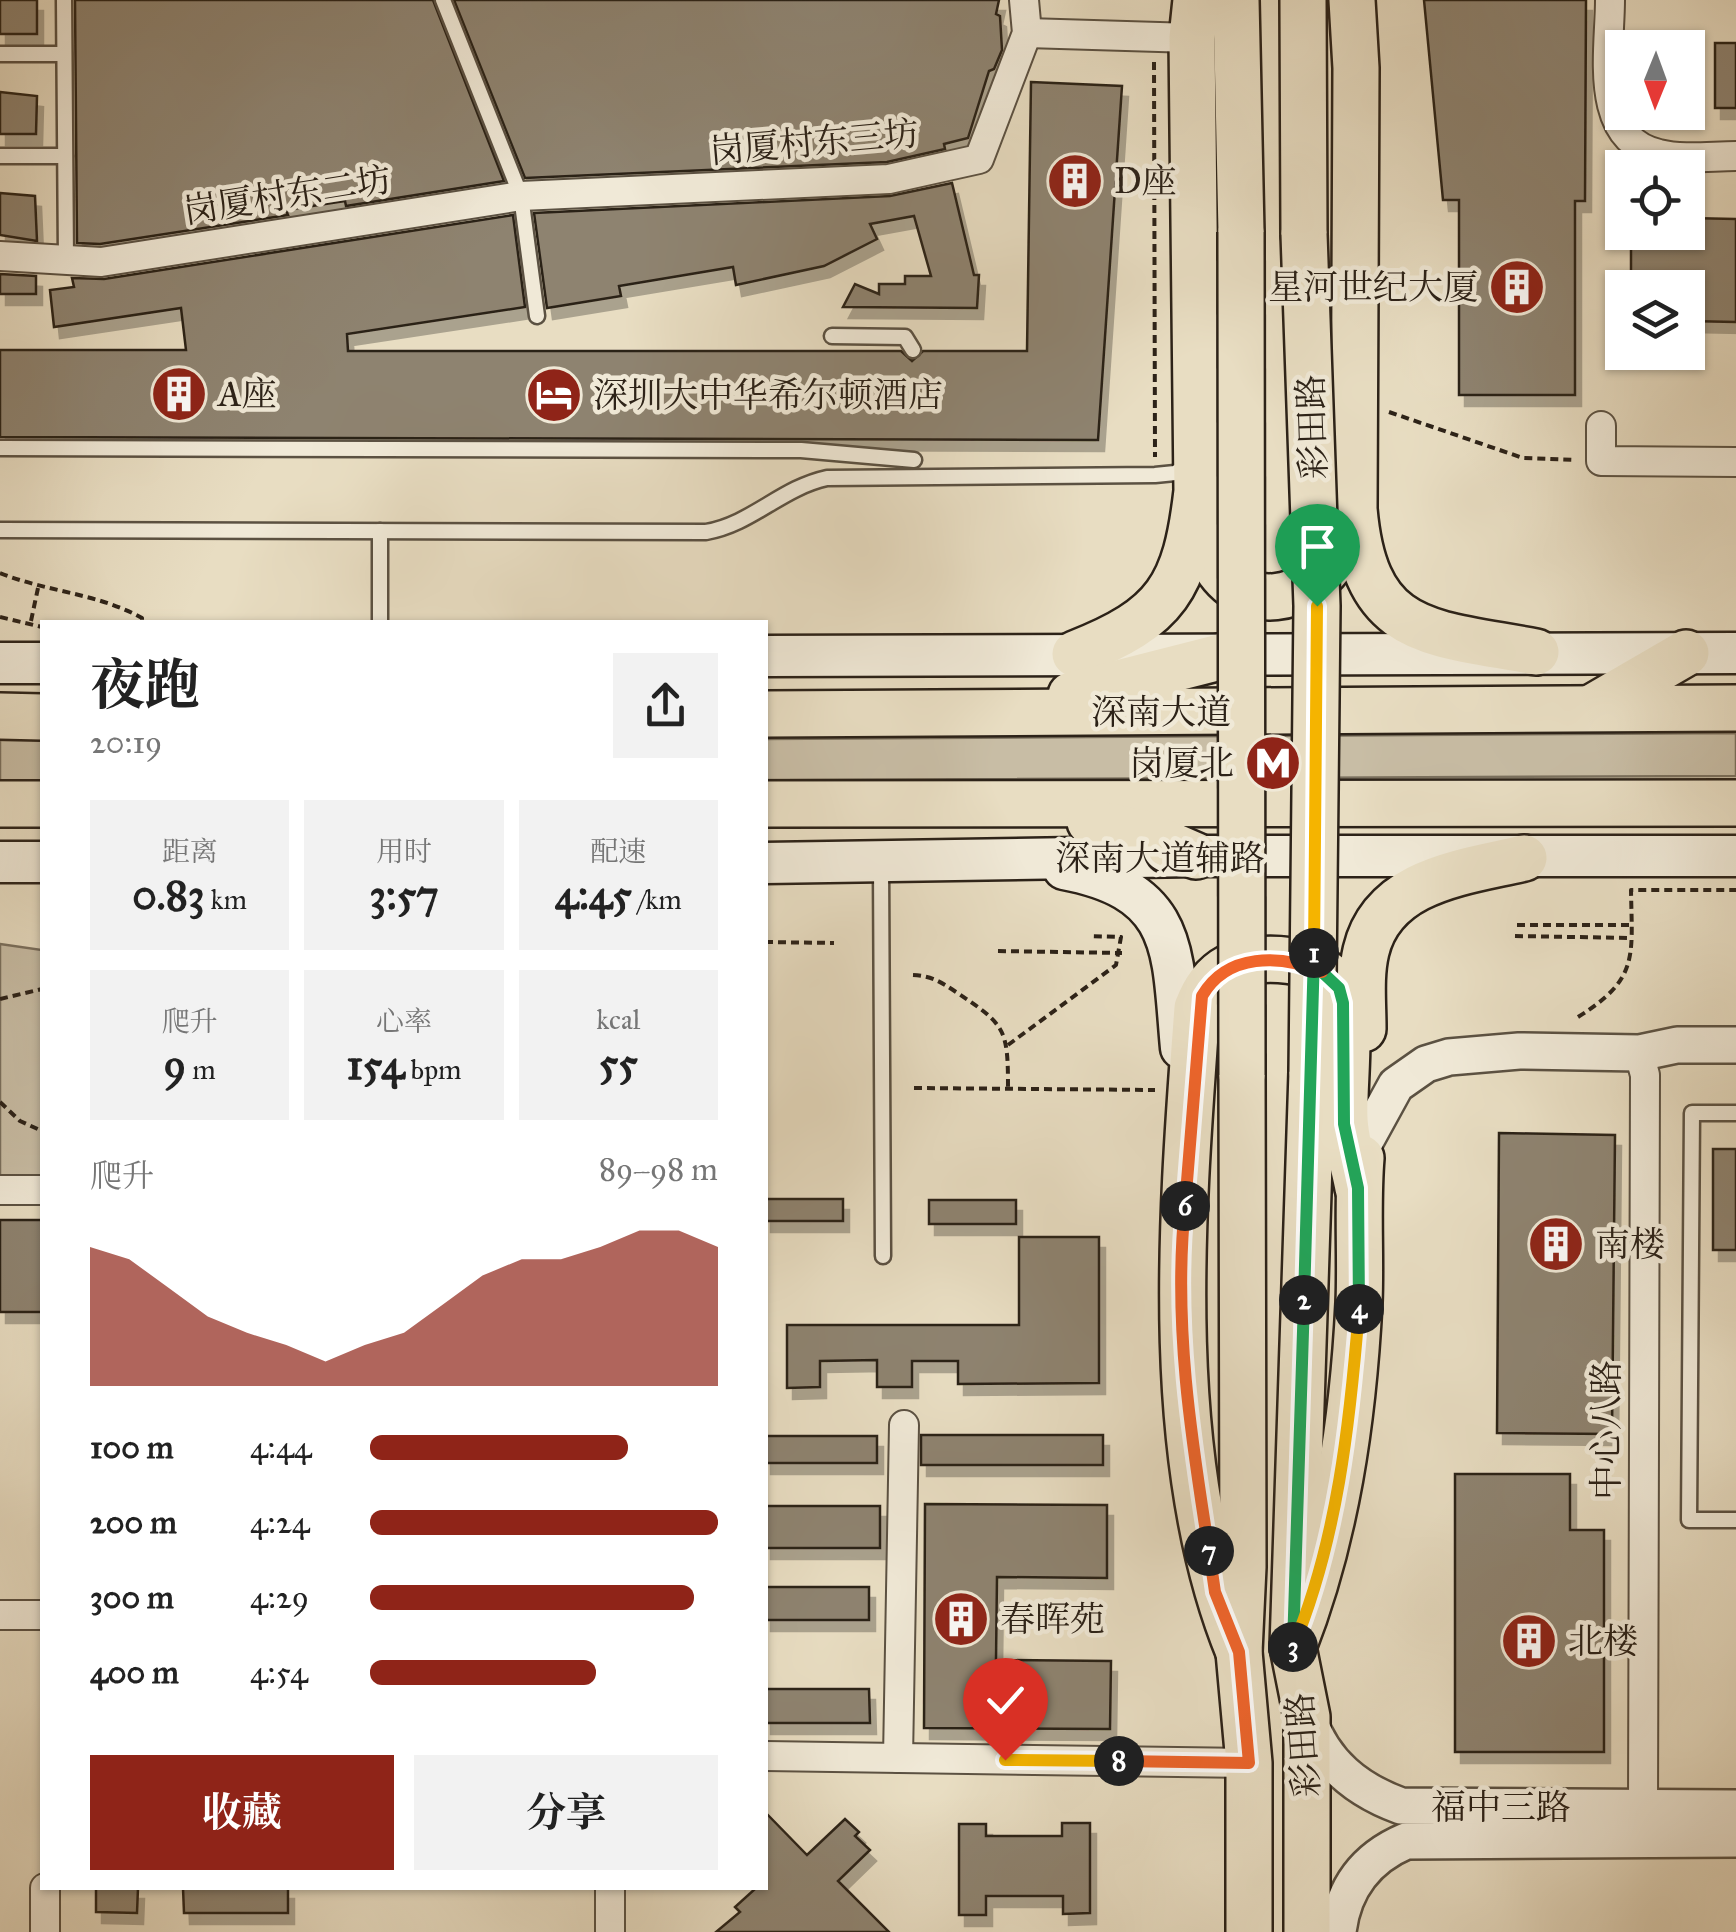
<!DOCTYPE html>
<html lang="zh">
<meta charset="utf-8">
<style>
:root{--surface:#fff;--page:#f2f2f2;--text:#222;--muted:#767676;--accent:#8f2418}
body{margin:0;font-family:"IM FELL Great Primer","Noto Serif SC",serif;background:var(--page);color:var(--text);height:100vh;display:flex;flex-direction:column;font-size:38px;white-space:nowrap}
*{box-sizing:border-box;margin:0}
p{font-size:32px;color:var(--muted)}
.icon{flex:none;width:55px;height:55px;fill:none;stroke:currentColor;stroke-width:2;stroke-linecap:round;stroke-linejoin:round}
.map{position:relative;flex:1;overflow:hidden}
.sheet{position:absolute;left:40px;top:620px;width:728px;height:1270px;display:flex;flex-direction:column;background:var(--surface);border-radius:0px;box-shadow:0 2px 8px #0004}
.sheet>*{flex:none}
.needle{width:65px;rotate:181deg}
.fabs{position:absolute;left:1605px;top:30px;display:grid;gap:20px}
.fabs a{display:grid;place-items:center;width:100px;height:100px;border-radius:0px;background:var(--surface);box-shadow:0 2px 8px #0004;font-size:50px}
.pin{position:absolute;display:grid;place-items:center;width:85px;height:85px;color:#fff;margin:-102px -42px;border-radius:50% 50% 50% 0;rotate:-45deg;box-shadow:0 0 10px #0007}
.pin .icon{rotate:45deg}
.km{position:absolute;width:50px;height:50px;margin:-25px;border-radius:50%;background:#222;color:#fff;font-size:28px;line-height:50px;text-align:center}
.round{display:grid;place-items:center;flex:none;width:105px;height:105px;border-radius:0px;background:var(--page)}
.head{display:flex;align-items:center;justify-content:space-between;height:170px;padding:0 50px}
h1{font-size:55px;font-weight:700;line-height:75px}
.figures{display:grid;grid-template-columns:repeat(3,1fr);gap:15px;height:170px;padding:10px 50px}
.figures div{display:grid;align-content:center;border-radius:0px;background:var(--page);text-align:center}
.figures b{font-size:42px;font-weight:700}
.figures small{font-size:28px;font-weight:400}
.figures p{font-size:28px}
.chart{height:280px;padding:20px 50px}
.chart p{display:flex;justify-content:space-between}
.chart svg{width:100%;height:180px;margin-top:10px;fill:var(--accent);opacity:.7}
.button{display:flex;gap:20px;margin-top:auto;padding:20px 50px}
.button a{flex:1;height:115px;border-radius:0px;background:var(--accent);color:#fff;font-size:40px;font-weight:700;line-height:115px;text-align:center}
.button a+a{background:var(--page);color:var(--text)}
ul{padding:0 50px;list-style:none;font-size:32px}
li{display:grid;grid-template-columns:160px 120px 1fr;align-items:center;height:75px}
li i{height:25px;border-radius:12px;background:var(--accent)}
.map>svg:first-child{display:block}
.green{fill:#c8bda5;stroke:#7a705e;stroke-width:2.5}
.building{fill:#8e8370;stroke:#2c2218;stroke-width:2.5;filter:url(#shadow)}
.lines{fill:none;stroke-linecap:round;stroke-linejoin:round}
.service-casing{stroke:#5b5142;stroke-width:19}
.minor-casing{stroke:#5b5142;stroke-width:32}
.tertiary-casing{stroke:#5b5142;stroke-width:40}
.secondary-casing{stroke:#2c2218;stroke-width:45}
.primary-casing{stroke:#2c2218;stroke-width:50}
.path{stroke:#2c2218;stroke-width:4;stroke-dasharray:8 5;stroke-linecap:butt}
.service{stroke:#f0e9d7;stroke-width:14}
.minor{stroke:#f0e9d7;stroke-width:28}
.tertiary{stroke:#f0e9d7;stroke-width:35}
.secondary{stroke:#f0e9d7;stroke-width:40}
.primary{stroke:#e8ddc2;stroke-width:45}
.primary-bridge-casing{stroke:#2c2218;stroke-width:50;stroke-linecap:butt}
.primary-bridge{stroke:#e8ddc2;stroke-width:45}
.split-1-casing{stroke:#fff;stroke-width:20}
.split-2-casing{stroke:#fff;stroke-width:20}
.split-3-casing{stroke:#fff;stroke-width:20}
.split-4-casing{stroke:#fff;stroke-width:20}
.split-5-casing{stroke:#fff;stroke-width:20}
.split-6-casing{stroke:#fff;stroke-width:20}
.split-7-casing{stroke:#fff;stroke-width:20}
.split-8-casing{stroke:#fff;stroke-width:20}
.split-9-casing{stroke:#fff;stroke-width:20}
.split-1{stroke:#f5b400;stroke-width:12}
.split-2{stroke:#22a559;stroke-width:12}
.split-3{stroke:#22a559;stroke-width:12}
.split-4{stroke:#f5b400;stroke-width:12}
.split-5{stroke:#22a559;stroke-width:12}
.split-6{stroke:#f0652b;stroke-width:12}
.split-7{stroke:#f0652b;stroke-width:12}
.split-8{stroke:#f0652b;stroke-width:12}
.split-9{stroke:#f5b400;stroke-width:12}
.labels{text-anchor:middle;stroke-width:9;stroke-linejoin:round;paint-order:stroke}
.street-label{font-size:35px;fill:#2c2218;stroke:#f0e9d7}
.poi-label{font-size:35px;fill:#2c2218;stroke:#f0e9d7;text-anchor:start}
</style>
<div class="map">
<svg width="1736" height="1932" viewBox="0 0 1736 1932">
<defs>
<filter id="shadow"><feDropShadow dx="6" dy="11" stdDeviation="0" flood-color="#0004"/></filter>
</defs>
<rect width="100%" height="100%" fill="#e8ddc2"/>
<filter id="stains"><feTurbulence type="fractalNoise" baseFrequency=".002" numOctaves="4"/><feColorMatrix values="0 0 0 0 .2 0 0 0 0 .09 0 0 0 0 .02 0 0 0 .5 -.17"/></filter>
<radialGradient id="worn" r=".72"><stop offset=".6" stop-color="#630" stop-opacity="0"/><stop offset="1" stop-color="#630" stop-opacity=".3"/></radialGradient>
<g class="green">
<polygon points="1736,733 1736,776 765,780 765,739"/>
<polygon points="0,740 42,740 42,783 0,784"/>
<polygon points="0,944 42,950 42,1176 0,1176"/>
</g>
<g class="building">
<rect x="0" y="0" width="37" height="34"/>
<polygon points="75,0 433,0 504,181 346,206 345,201 286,210 288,215 100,244 77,243"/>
<polygon points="454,0 999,0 996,14 1000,16 1002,50 994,69 989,71 968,138 944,144 945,149 887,162 525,178"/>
<polygon points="1424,0 1586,0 1585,201 1575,201 1575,395 1459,395 1459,200 1443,200"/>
<rect x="1715" y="43" width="21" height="65"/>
<polygon points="1031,82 1122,86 1098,440 0,437 0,350 186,350 181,308 54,327 50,290 74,287 72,278 104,279 513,215 525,307 347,334 348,351 901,351 912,361 923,351 1027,351"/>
<polygon points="0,92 37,96 36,134 0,134"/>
<polygon points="952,183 974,275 979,275 977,308 843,307 855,284 879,294 879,284 905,284 905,276 931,276 914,216 870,224 877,239 824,266 736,285 733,267 619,286 621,296 547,308 534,213 890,196"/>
<polygon points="0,193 35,196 37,241 0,235"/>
<polygon points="1688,218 1736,219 1736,322 1688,321 1688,288 1631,288 1631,232 1688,232"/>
<polygon points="0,274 36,276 36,294 0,294"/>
<polygon points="1499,1133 1615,1135 1612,1434 1497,1433"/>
<rect x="1713" y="1149" width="23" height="101"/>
<rect x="765" y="1199" width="78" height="22"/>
<rect x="929" y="1200" width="87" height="24"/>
<rect x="0" y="1220" width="42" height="92"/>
<polygon points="1019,1237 1099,1237 1099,1383 958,1384 958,1361 912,1361 912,1387 877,1387 877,1360 820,1361 820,1387 787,1388 787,1325 1019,1325"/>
<rect x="921" y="1435" width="182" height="30"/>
<rect x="765" y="1436" width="112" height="27"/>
<polygon points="1455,1474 1570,1474 1570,1530 1604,1530 1604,1752 1455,1752"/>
<polygon points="925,1504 1107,1505 1107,1578 997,1577 996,1660 1111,1661 1110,1729 924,1728"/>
<rect x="765" y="1506" width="115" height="42"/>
<rect x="765" y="1587" width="104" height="33"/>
<polygon points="765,1689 869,1689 870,1723 765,1723"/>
<polygon points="765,1812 807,1855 845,1819 859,1832 855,1836 870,1850 838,1881 889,1932 716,1932 740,1912 735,1907 756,1888 765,1888"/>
<polygon points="1062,1823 1090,1823 1090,1913 1063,1914 1063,1896 986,1896 986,1915 959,1915 959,1824 986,1824 986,1836 1062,1836"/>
<polygon points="96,1888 138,1888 137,1913 96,1912"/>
<polygon points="183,1888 288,1888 288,1913 184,1913"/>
</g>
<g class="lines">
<g class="service-casing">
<g id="service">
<polyline points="64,0 66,260"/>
<polyline points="443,0 521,196 537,316"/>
<polyline points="0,54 64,54"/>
<polyline points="0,156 65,156"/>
<polyline points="832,336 905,337 913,350"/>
<polyline points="0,448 801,450 914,460"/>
<path d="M0,530L706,532C752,524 781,488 827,478L1155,475L1175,473L1190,463"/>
<polyline points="380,531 380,622"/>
<polyline points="881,865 883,1256"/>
<polyline points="1736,1113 1692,1113 1689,1520 1736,1520"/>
</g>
</g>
<g class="minor-casing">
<g id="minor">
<path d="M1610,0C1610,51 1592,139 1659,154C1683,160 1711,156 1736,156"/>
<polyline points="1027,33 1192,38"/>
<polyline points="0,256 101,262 521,196 889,179 979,159 1027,33 1024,0"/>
<polyline points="1601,426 1601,461 1736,462"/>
<polyline points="1639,1053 1645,1075 1643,1808"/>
<polyline points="0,1190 42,1190"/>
<polyline points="0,1615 42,1615"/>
<polyline points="765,1756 1249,1763"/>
<polyline points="898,1758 904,1425"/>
<polyline points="45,1888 45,1932"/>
<polyline points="610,1888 610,1932"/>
</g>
</g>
<g class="tertiary-casing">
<g id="tertiary">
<polyline points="1362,1147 1396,1085 1426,1064 1449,1057 1519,1051 1639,1053 1677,1045 1736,1045"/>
<path d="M1308,1718C1324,1764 1357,1790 1401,1806L1736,1808"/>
<path d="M1338,1932C1343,1888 1366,1858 1406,1841L1736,1839"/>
</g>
</g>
<g class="secondary-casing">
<g id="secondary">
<polyline points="765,656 1736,653"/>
<polyline points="0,663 42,663"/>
<polyline points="0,862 42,862"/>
<polyline points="765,863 1196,856 1736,856"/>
<path d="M1064,869C1180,891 1172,951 1181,1048"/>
</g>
</g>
<g class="primary-casing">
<g id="primary">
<polyline points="1236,0 1241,232"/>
<polyline points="1303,0 1304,234"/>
<path d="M1352,0L1356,68L1354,509C1365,638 1430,632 1536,652"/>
<path d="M1200,508C1203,525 1204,546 1213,561C1243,616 1309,603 1337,555"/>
<path d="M1075,654C1167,618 1186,587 1197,491L1192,38L1196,0"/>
<polyline points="1071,695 1224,656"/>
<polyline points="1593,707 1686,653"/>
<polyline points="765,714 1736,708"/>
<polyline points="0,716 42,717"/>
<polyline points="0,804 42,804"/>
<polyline points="765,804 1736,803"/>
<polyline points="1090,822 1143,833 1196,856"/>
<path d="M1363,1029C1363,1003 1360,976 1366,951C1383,879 1465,872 1524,858"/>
<polyline points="1242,1075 1243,1567 1239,1652 1249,1763 1249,1932"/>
<path d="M1293,1647C1336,1538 1353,1420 1359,1303C1361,1255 1357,1206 1361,1158"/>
<path d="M1239,1652C1161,1462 1182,1210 1197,1008C1204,990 1213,976 1230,967C1258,953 1322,957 1339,987C1354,1014 1343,1086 1345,1119C1346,1142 1354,1166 1358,1188"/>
<polyline points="1307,1932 1307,1717 1293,1647 1312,1072"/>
</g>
</g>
<g class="path">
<polyline points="1154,62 1155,457"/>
<polyline points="1389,412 1523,458 1576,460"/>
<path d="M0,573C47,592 97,593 142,618V622"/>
<polyline points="0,617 42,627"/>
<polyline points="31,621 38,588"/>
<polyline points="1517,925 1632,925"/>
<polyline points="1515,936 1632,938"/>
<polyline points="765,942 834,943"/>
<polyline points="998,951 1122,953"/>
<path d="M913,975C932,976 941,982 956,992C1006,1025 1008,1029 1008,1089"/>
<polyline points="0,999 42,989"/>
<path d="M1578,1017C1639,979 1632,957 1631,890H1736"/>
<polyline points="1008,1045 1116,965 1121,937 1089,936"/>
<polyline points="914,1088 1155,1090"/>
<polyline points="0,1102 20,1121 42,1131"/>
</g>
<use href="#service" class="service"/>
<use href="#minor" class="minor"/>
<use href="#tertiary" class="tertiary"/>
<use href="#secondary" class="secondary"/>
<use href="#primary" class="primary"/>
<g class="primary-bridge-casing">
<g id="primary-bridge">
<polyline points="1241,232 1242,1075"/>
<polyline points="1304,234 1317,606 1312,1072"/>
</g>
</g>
<use href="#primary-bridge" class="primary-bridge"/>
</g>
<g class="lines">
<g class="split-1-casing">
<polyline id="split-1" points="1314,953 1317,606"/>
</g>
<g class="split-2-casing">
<polyline id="split-2" points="1304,1300 1314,953"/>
</g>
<g class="split-3-casing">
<polyline id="split-3" points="1293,1647 1304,1300"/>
</g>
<g class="split-4-casing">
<path id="split-4" d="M1293,1647C1337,1542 1350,1423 1359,1309"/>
</g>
<g class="split-5-casing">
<polyline id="split-5" points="1322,972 1339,988 1343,1003 1344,1124 1358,1188 1359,1309"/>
</g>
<g class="split-6-casing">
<path id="split-6" d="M1185,1206L1202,996C1227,953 1280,954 1322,972"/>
</g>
<g class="split-7-casing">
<path id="split-7" d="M1185,1206C1173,1321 1191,1438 1209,1551"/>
</g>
<g class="split-8-casing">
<polyline id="split-8" points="1119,1761 1249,1763 1239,1652 1215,1592 1209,1551"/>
</g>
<g class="split-9-casing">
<polyline id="split-9" points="1005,1760 1119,1761"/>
</g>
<use href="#split-1" class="split-1"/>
<use href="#split-2" class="split-2"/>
<use href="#split-3" class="split-3"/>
<use href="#split-4" class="split-4"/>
<use href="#split-5" class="split-5"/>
<use href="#split-6" class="split-6"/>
<use href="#split-7" class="split-7"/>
<use href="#split-8" class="split-8"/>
<use href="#split-9" class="split-9"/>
</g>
<defs>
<g id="building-disc" transform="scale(2.875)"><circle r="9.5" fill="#8f2418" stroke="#f0e9d7"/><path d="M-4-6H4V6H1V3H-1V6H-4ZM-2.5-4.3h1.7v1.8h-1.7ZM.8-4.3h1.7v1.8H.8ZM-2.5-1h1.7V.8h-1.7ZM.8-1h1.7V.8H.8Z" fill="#fff"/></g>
<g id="hotel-disc" transform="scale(2.875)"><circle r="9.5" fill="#8f2418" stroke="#f0e9d7"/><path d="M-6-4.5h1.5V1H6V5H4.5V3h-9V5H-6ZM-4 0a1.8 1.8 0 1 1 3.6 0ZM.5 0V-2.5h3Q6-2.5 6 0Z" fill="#fff"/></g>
<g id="metro-disc" transform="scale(2.875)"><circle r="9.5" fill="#8f2418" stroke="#f0e9d7"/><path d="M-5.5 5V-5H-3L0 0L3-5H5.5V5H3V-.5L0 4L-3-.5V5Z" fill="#fff"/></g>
</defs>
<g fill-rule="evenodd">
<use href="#building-disc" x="1075" y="181"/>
<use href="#building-disc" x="1517" y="287"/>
<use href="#building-disc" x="179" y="394"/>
<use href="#hotel-disc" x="554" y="395"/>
<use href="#metro-disc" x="1273" y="763"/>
<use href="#building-disc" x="1556" y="1244"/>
<use href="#building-disc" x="961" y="1619"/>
<use href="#building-disc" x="1529" y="1641"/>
</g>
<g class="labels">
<g class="street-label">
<text transform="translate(814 142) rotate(-5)" y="12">岗厦村东三坊</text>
<text transform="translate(287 195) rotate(-9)" y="12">岗厦村东二坊</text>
<text transform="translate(1312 427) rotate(-92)" y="12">彩田路</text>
<text x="1161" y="724">深南大道</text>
<text x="1160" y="870">深南大道辅路</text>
<text transform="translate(1606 1430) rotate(-90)" y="12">中心八路</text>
<text transform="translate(1303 1745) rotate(-94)" y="12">彩田路</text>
<text x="1501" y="1819">福中三路</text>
</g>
<g class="poi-label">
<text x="1114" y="193">D座</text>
<text x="1478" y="299" text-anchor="end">星河世纪大厦</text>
<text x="218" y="406">A座</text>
<text x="593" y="407">深圳大中华希尔顿酒店</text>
<text x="1234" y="775" text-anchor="end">岗厦北</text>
<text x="1595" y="1256">南楼</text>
<text x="1000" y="1631">春晖苑</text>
<text x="1568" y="1653">北楼</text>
</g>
</g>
<rect width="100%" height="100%" filter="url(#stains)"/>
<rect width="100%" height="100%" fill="url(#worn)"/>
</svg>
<div class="fabs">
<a><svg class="needle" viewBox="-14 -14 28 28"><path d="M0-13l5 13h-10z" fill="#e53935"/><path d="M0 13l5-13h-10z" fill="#767676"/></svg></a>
<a><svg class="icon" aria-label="locate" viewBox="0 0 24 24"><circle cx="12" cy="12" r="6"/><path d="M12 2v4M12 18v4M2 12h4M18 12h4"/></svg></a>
<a><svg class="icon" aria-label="layers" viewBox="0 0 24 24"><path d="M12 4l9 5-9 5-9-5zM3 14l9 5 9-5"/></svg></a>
</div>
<div class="pin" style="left:1317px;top:606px;background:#1e9e55"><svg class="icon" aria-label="arrive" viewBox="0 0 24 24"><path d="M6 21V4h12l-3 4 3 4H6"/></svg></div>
<div class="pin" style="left:1005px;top:1760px;background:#d93025"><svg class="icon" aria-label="check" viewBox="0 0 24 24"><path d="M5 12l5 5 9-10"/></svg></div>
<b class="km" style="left:1314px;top:953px">1</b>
<b class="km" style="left:1304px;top:1300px">2</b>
<b class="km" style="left:1293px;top:1647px">3</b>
<b class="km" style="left:1359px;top:1309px">4</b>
<b class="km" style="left:1185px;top:1206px">6</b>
<b class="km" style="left:1209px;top:1551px">7</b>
<b class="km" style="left:1119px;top:1761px">8</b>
<section class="sheet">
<div class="head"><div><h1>夜跑</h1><p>20:19</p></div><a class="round"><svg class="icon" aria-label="share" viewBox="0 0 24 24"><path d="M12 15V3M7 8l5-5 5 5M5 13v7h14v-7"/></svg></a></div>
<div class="figures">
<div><p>距离</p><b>0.83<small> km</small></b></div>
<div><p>用时</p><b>3:57</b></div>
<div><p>配速</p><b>4:45<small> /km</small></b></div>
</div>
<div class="figures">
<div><p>爬升</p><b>9<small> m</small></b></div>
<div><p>心率</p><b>154<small> bpm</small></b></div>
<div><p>kcal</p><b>55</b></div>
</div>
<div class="chart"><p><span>爬升</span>89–98 m</p>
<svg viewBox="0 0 160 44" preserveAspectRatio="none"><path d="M0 44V10L10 13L20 20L30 27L40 31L50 34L60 38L70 34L80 31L90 24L100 17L110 13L120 13L130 10L140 6L150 6L160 10V44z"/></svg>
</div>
<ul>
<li><b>100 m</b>4:44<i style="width:74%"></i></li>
<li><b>200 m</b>4:24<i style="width:100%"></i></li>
<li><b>300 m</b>4:29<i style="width:93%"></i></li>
<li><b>400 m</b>4:54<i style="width:65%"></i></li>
</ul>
<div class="button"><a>收藏</a><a>分享</a></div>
</section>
</div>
